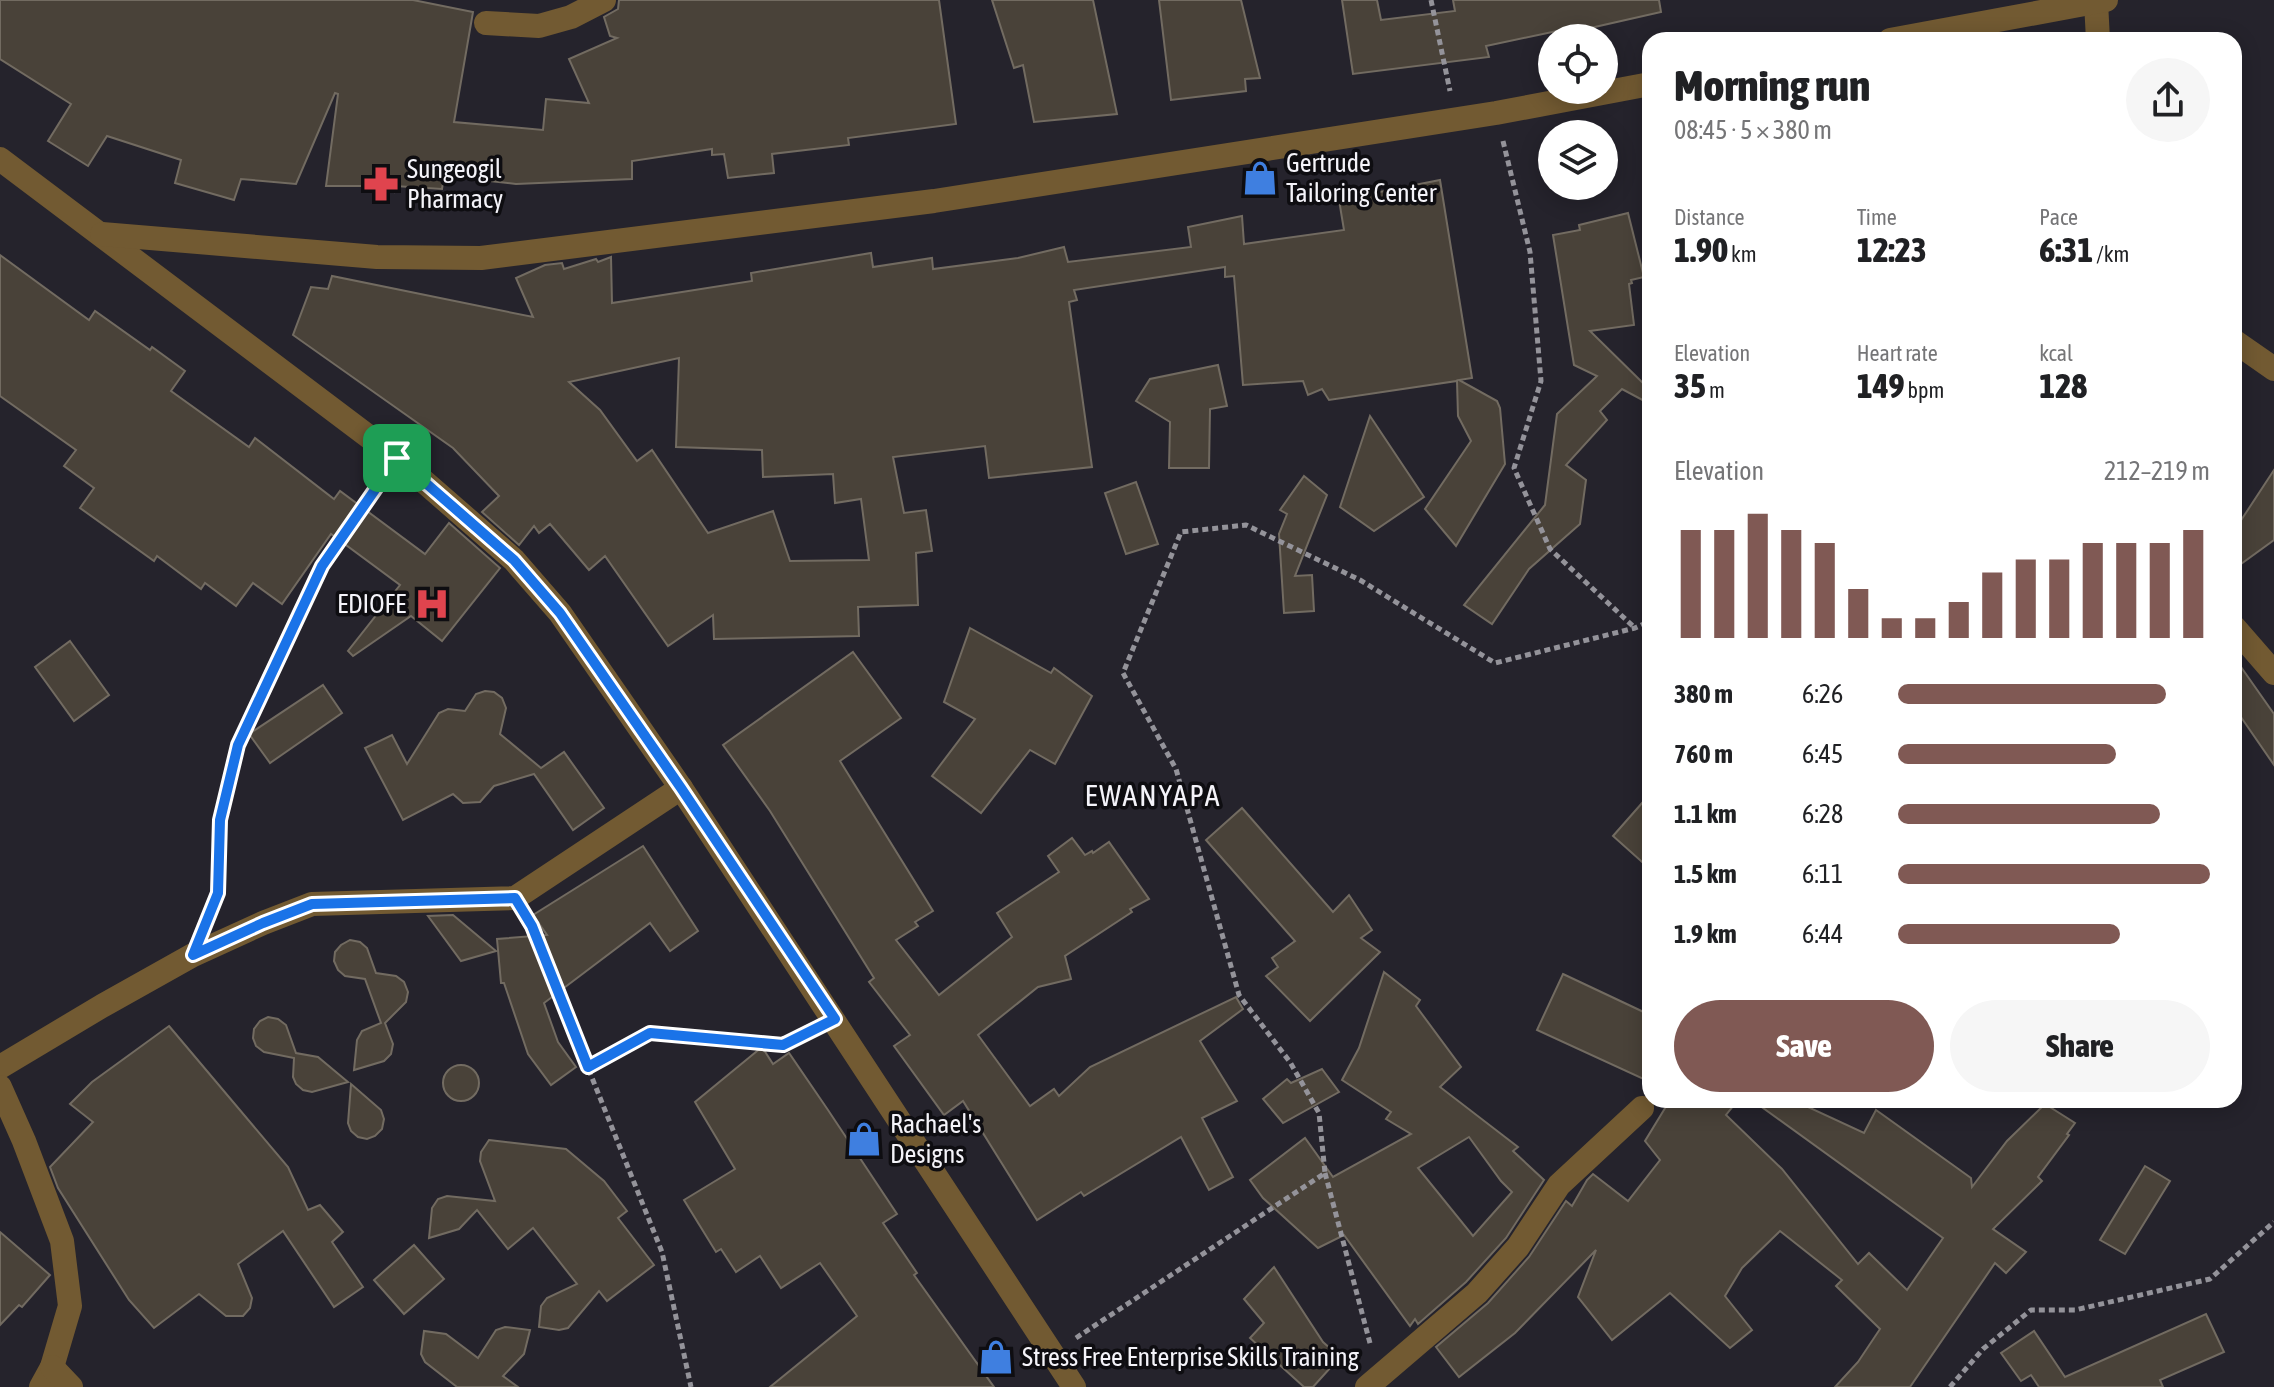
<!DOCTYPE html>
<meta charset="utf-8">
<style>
:root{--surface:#fff;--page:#f6f6f6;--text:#202124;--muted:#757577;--accent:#805954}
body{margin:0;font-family:"Asap Condensed",sans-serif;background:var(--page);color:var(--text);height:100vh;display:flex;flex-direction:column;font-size:30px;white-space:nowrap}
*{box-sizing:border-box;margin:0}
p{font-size:26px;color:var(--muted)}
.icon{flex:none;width:44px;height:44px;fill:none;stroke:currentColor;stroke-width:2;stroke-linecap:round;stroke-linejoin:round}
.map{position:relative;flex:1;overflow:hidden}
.panel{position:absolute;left:1642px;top:32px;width:600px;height:1076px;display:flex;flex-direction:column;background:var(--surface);border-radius:24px;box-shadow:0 4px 20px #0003}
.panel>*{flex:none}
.tools{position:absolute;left:1538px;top:24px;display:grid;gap:16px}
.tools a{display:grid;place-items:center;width:80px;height:80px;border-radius:50%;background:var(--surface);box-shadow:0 4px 20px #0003;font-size:40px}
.pin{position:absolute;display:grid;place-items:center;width:68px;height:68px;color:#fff;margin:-34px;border-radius:16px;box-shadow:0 4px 12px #0006}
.round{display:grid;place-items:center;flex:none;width:84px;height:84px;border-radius:42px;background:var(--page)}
.overview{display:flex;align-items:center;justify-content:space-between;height:136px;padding:0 32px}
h1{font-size:44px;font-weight:800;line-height:60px}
.figures{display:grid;grid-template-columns:repeat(3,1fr);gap:12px;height:136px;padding:8px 32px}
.figures div{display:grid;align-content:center}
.figures b{font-size:34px;font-weight:800}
.figures small{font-size:22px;font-weight:400}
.figures p{font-size:22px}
.chart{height:224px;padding:16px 32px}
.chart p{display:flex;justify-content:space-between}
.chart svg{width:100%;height:144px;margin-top:8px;stroke:var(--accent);stroke-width:6}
.button{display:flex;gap:16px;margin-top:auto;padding:16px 32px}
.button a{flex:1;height:92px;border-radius:48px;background:var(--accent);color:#fff;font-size:32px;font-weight:800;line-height:92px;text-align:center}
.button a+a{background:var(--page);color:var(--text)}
ul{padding:0 32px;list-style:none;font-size:26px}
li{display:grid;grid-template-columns:128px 96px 1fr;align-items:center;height:60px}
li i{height:20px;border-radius:10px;background:var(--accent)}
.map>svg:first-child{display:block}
.building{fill:#494239;stroke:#726b61;stroke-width:2;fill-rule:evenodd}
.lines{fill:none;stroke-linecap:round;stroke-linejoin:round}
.path{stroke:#94939a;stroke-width:5;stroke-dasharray:6 4;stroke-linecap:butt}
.minor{stroke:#725a32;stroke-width:24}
.route-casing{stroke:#fff;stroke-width:16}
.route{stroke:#1a73e8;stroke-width:10}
.labels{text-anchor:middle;stroke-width:7;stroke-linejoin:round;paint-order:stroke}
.poi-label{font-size:26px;fill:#f4f3f9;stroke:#0e0d11;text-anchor:start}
.quarter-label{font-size:30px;letter-spacing:2px;fill:#f4f3f9;stroke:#0e0d11}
</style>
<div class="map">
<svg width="2274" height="1387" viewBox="0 0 2274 1387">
<rect width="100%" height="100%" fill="#25232c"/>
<g class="building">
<polygon points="0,0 413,0 473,12 454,122 543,130 546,99 589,103 569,59 617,38 610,36 604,17 618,9 619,0 939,0 956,124 848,138 849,145 772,154 774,173 728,178 724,154 712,155 712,149 632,161 632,179 516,184 444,176 442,189 395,186 394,192 364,186 326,186 338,94 335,93 296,184 241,179 234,200 175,183 181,160 107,136 88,166 48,141 71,104 0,59"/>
<polygon points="992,0 1093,0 1117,114 1034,122 1023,65 1014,68"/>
<polygon points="1159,0 1241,0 1260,78 1245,79 1246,91 1171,100"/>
<polygon points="1342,0 1377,0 1381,20 1455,11 1453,0 1659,0 1661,12 1577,31 1576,27 1486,46 1489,57 1353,74"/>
<path d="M1440,180L1472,378L1459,380L1497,401L1500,408L1505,464L1456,546L1425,509L1471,441L1458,416L1457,381L1329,400L1322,389L1308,395L1303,381L1243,385L1234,276L1225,277V267L1074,290L1077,300L1069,302L1092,467L989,478L985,446L893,457L904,513L926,510L932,551L916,553L918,605L858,607L859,636L714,639L713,615L668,646L605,556L589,570L550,524L539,533L534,526L519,545L482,512L499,496L453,448L293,335L311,287L328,289L332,276L533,317L516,278L545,265L562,263L564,269L596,259L598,262L611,257L612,303L752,281L751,273L871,253L873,267L932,258L933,269L1018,258L1064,247L1068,262L1191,247L1188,227L1242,216L1244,244L1344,230L1339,200ZM679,358L676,447L762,450L763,477L833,474L835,503L861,499L869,560L790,561L773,511L708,533L652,450L637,461L600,410L569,382Z"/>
<polygon points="1628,213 1644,277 1631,280 1632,283 1629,284 1634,325 1590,331 1650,390 1650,404 1622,389 1600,411 1607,420 1566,465 1586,480 1580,524 1529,569 1492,624 1464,605 1545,505 1557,414 1597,376 1574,365 1553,235 1580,230 1579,225"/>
<polygon points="0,255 89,320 95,311 150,350 152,347 185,371 171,391 249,447 255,438 334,499 340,491 425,554 449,523 500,568 442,641 411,616 353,656 348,651 400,585 331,534 282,604 253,583 236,606 205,583 201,589 157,556 154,561 80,508 94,488 64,466 76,450 0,396"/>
<polygon points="1218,365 1227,406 1210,409 1209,468 1169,468 1170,422 1136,401 1150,379"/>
<polygon points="1370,416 1424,497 1374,531 1340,507"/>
<polygon points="2274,470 2274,540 2234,569 2234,531"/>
<polygon points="1304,476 1327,495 1295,576 1312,575 1314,611 1284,613 1279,534 1287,514 1280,510"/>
<polygon points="1136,482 1158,544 1126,554 1105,493"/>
<polygon points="970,628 1051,673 1054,668 1092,696 1055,764 1030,750 981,813 932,776 975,719 944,702"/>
<polygon points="70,641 109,695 74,721 35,667"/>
<polygon points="853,652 901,718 840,761 933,911 915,922 918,926 896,940 939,995 1012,937 997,913 1059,872 1048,856 1072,838 1085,855 1092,851 1093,853 1109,842 1149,899 1130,909 1132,912 1065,956 1071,979 1038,987 978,1035 1030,1106 1054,1089 1059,1096 1090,1067 1236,997 1243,1009 1200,1041 1237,1101 1202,1118 1233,1177 1209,1190 1181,1137 1084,1196 1081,1192 1037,1220 963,1101 944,1115 894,1046 910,1035 869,982 874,978 770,811 723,745"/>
<polygon points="2234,657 2274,714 2274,765 2234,707"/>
<polygon points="323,685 342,713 270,763 249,734"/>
<polygon points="485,691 494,692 502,698 506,708 500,734 541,768 564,752 604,808 573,830 534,774 494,786 480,802 463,803 453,794 403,820 365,748 392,735 407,764 439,713 448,709 465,711 476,694"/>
<polygon points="1650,794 1650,869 1613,836"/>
<polygon points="1242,808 1333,912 1349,895 1372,930 1361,938 1380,952 1310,1021 1266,976 1278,967 1272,958 1295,941 1206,840"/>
<polygon points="643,846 698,931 670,951 650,923 544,1003 558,1042 576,1067 551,1085 528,1054 504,983 501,983 497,939 547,935 533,915"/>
<polygon points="453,915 496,951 461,961 428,916"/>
<polygon points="350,940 360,942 367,948 376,973 396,976 404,982 408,992 406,1002 385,1023 393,1044 391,1054 384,1061 354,1070 357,1040 362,1031 381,1023 365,979 345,976 338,970 334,961 335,952 341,945"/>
<path d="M1384,972L1420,1000L1416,1006L1461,1067L1440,1087L1518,1147L1513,1151L1544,1180L1506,1238L1466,1282L1418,1324L1415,1319L1410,1326L1344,1235L1318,1248L1263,1198L1250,1180L1305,1138L1333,1177L1411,1134L1386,1119L1391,1112L1342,1080L1359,1048ZM1469,1137L1501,1181L1512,1192L1473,1236L1418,1168Z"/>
<polygon points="1563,974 1650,1015 1650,1082 1537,1030"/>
<polygon points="268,1017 278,1019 286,1025 296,1053 318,1057 348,1082 312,1092 303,1090 296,1084 293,1077 294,1058 264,1052 256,1046 253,1038 254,1029 260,1021"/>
<polygon points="169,1026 288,1167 308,1210 320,1205 343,1232 332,1242 363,1287 334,1307 283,1231 238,1264 252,1298 250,1308 243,1316 226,1316 199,1294 154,1328 129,1300 58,1188 50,1167 93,1122 70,1104 92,1082"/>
<polygon points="762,1047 773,1064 789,1053 828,1110 897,1214 883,1223 917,1273 914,1275 994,1387 770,1387 857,1316 820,1263 781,1288 760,1256 736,1272 721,1249 716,1252 684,1200 735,1169 695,1102"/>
<circle cx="461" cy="1083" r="18"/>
<polygon points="1322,1069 1339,1092 1283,1123 1263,1099 1287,1079 1291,1083"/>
<polygon points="351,1084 381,1110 384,1119 382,1129 375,1136 367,1139 358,1137 351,1131 348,1123"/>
<polygon points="1670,1100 1738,1100 1726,1115 1782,1169 1858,1264 1869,1253 1907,1290 1943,1238 1752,1100 1793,1100 1864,1133 1876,1110 1971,1178 1972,1187 2007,1141 2045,1104 2075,1123 2067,1134 2069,1135 2038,1177 2042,1181 1993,1229 2026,1252 2006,1273 1995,1263 1910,1387 1835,1387 1858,1362 1880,1329 1836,1286 1842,1280 1780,1231 1742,1268 1725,1296 1752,1330 1730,1348 1670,1293 1612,1340 1578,1297 1596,1250 1515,1333 1459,1377 1436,1347 1488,1303 1529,1257 1566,1201 1572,1206 1587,1180 1593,1174 1628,1201 1660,1160 1645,1141"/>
<polygon points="489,1140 566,1149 604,1181 627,1211 618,1218 654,1265 607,1301 599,1291 568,1328 559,1330 539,1327 541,1306 547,1298 577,1284 533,1228 508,1249 477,1210 459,1229 429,1238 432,1208 438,1199 447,1196 495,1201 480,1161 481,1152"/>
<polygon points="2145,1166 2170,1181 2125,1254 2100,1240"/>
<polygon points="0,1232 50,1275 22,1307 19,1305 0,1325"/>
<polygon points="414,1245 444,1279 404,1314 374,1280"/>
<polygon points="1274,1267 1323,1342 1340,1357 1313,1387 1304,1387 1250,1338 1264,1323 1244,1299"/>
<polygon points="2206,1314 2224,1352 2160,1380 2163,1387 2039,1387 2031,1375 2021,1381 2001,1353 2034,1331 2065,1377"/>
<polygon points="505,1327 530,1330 524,1354 503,1376 518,1387 457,1387 425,1362 421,1354 424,1331 446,1334 478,1358 496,1330"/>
</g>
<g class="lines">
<g class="path">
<polyline points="1431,0 1450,91"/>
<polyline points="1503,141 1530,252 1541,381 1514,468 1550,549 1635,628"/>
<polyline points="210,914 218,893 220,820 238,745 322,566 381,480"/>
<polyline points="529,921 662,1252 691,1387"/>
<polyline points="588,1067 650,1033 783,1045 809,1032"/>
<polyline points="1325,1173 1371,1347"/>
<polyline points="1076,1338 1325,1173 1319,1113 1290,1062 1239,995 1176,769 1123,673 1181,532 1246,525 1360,580 1495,663 1635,628 1650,621"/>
<polyline points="1950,1387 1983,1349 2031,1310 2075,1310 2210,1279 2274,1222"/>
</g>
<g class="minor">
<polyline points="2096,2 2098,40"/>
<polyline points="486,23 539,26 571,17 604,0"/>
<polyline points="1890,40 2106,0"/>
<polyline points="0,159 397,458 514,560 560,613 681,788 1074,1387"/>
<polyline points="102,234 377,257 481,258 934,201 1496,113 1650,84"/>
<polyline points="2234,341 2274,369"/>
<polyline points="2234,627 2274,673"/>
<polyline points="0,1067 102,1006 193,955 263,923 312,904 515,898 681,788"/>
<polyline points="0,1087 24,1141 62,1241 70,1306 52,1367 41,1387"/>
<polyline points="52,1367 71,1387"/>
<polyline points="1367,1387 1477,1293 1518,1247 1559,1185 1642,1108"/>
</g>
</g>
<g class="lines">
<g class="route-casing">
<polygon id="route" points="397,458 514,560 560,613 681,788 835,1019 783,1045 650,1033 588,1067 532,926 515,898 312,904 263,923 193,955 218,893 220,820 238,745 322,566"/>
</g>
<use href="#route" class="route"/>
</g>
<defs>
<g id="shop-bare" transform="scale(2.76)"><path d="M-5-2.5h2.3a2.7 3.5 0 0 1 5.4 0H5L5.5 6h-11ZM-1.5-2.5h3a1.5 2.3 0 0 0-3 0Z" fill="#3f7fe0" stroke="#0e0d11" stroke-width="2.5" paint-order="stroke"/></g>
<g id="pharmacy-bare" transform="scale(2.76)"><path d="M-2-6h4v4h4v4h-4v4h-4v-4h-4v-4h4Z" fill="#e0444e" stroke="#0e0d11" stroke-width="2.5" paint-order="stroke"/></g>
<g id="hospital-bare" transform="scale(2.76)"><path d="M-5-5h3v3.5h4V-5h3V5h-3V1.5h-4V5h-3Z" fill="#e0444e" stroke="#0e0d11" stroke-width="2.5" paint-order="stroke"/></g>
</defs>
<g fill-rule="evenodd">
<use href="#shop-bare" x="1260" y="178"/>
<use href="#pharmacy-bare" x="381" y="184"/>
<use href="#hospital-bare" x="432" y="604"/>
<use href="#shop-bare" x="864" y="1139"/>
<use href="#shop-bare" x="996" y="1357"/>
</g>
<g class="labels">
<g class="poi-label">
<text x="1286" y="172">Gertrude<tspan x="1286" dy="30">Tailoring Center</tspan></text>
<text x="407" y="178">Sungeogil<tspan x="407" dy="30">Pharmacy</tspan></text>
<text x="406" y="613" text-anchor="end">EDIOFE</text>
<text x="890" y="1133">Rachael's<tspan x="890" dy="30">Designs</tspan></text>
<text x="1022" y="1366">Stress Free Enterprise Skills Training</text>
</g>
<g class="quarter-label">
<text x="1153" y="806">EWANYAPA</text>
</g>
</g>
</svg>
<div class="tools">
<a><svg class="icon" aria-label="locate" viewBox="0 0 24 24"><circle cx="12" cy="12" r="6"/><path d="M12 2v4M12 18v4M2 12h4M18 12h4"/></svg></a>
<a><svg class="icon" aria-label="layers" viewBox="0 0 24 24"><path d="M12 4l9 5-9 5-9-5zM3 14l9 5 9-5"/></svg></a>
</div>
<div class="pin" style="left:397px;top:458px;background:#1e9e55"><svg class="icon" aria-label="arrive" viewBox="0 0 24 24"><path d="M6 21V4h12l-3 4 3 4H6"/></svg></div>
<section class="panel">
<div class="overview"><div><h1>Morning run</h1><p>08:45 · 5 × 380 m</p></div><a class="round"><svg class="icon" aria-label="share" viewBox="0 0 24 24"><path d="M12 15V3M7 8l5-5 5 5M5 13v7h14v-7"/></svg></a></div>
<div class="figures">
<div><p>Distance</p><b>1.90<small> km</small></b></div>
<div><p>Time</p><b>12:23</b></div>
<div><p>Pace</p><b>6:31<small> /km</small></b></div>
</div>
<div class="figures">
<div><p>Elevation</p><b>35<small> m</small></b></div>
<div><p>Heart rate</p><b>149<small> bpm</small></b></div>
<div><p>kcal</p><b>128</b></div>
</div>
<div class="chart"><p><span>Elevation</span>212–219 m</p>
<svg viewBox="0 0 160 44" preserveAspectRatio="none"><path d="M5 44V11M15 44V11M25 44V6M35 44V11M45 44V15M55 44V29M65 44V38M75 44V38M85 44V33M95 44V24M105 44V20M115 44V20M125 44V15M135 44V15M145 44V15M155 44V11"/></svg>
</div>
<ul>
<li><b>380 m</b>6:26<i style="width:86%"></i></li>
<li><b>760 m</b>6:45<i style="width:70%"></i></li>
<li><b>1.1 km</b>6:28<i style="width:84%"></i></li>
<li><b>1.5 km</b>6:11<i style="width:100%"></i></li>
<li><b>1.9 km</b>6:44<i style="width:71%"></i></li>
</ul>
<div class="button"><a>Save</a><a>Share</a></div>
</section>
</div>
